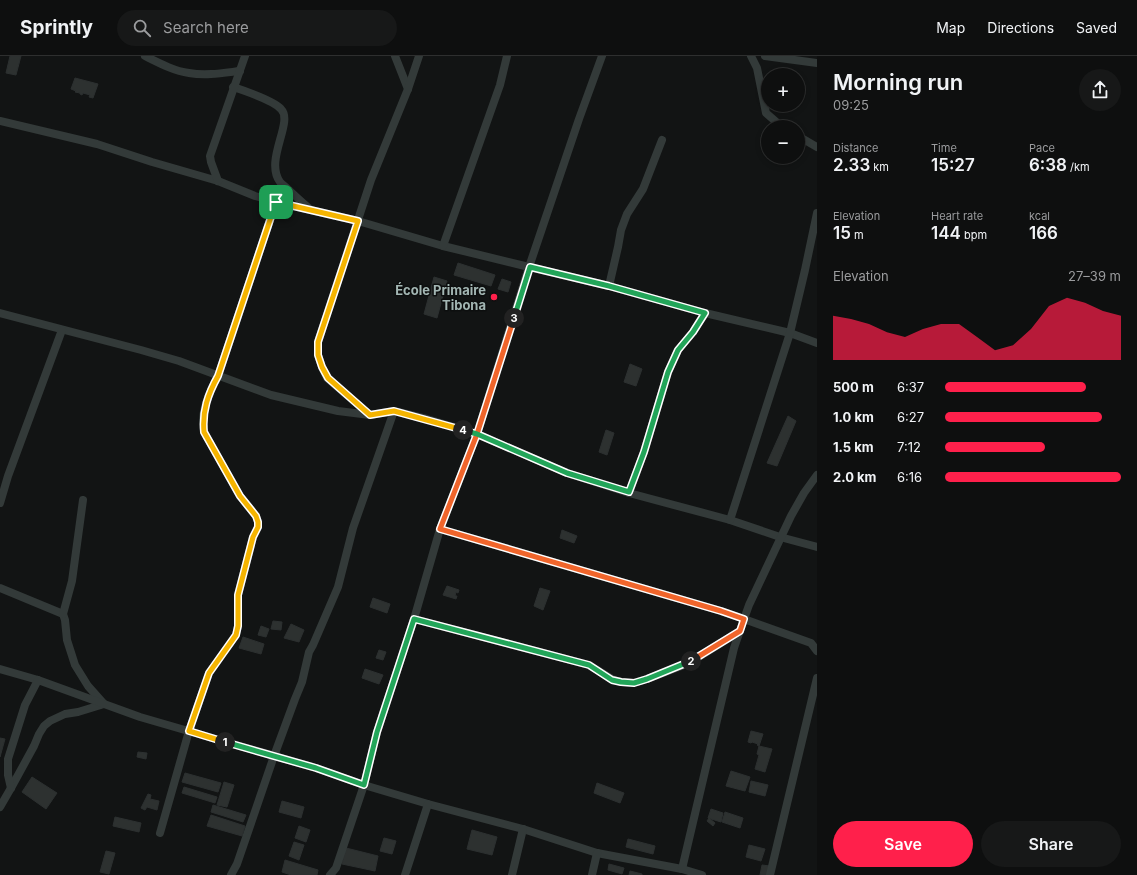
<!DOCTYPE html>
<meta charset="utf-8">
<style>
:root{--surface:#0e0f0f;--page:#171818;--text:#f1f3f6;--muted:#9b9c9e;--line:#2e2f2f;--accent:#ff204b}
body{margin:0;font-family:Inter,sans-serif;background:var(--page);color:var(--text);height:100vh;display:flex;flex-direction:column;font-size:15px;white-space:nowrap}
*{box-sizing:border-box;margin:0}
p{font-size:13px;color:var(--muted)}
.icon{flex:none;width:22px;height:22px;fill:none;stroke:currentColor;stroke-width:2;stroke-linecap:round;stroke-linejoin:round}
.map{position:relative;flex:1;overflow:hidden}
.details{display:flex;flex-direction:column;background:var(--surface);width:320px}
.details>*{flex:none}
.buttons{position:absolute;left:761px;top:12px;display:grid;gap:8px}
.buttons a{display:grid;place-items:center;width:44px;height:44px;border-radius:50%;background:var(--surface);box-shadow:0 2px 6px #0003,0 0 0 1px var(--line);font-size:20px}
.pin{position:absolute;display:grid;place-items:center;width:34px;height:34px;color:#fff;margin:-17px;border-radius:8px;box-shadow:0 2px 6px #0006}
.km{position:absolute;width:20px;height:20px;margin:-10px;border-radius:50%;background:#222;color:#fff;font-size:11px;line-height:20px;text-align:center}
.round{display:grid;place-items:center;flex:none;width:42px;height:42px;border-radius:21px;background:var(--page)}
.summary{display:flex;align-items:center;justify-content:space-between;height:68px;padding:0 16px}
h1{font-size:22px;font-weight:600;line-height:30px}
.stats{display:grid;grid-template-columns:repeat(3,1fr);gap:6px;height:68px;padding:4px 16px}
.stats div{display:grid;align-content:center}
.stats b{font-size:17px;font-weight:600}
.stats small{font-size:11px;font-weight:400}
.stats p{font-size:11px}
.chart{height:112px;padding:8px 16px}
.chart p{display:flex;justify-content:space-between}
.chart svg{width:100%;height:72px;margin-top:4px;fill:var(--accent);opacity:.7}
.cta{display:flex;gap:8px;margin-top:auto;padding:8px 16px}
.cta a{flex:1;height:46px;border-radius:24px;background:var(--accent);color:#fff;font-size:16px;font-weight:600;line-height:46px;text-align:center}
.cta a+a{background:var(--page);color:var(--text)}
ul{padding:0 16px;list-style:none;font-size:13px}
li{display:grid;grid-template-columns:64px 48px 1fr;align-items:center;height:30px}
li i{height:10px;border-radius:5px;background:var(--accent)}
header{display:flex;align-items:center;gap:24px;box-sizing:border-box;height:56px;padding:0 20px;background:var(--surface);border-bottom:1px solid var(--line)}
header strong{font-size:19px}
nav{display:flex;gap:22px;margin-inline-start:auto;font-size:14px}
.search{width:280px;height:36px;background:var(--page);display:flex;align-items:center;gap:10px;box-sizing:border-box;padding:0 14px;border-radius:22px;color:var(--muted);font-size:15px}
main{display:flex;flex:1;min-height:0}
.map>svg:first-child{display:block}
.building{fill:#2d3130;stroke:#2c3030}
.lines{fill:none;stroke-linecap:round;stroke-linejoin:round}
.street{stroke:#333a39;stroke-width:8}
.split-1-casing{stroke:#fff;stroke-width:8}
.split-2-casing{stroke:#fff;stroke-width:8}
.split-3-casing{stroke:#fff;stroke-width:8}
.split-4-casing{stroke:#fff;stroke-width:8}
.split-5-casing{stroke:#fff;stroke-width:8}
.split-1{stroke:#f5b400;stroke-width:5}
.split-2{stroke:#22a559;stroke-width:5}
.split-3{stroke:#f0652b;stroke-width:5}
.split-4{stroke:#22a559;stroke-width:5}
.split-5{stroke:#f5b400;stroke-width:5}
.poi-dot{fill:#ff204b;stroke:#0d0f0f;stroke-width:1.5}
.labels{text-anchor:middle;stroke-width:3;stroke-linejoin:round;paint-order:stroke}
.poi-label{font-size:13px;font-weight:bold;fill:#a3b6b3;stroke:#0d0f0f;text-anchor:end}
</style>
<header>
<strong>Sprintly</strong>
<div class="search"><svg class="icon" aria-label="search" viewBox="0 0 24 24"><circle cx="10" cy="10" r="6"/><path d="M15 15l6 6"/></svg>Search here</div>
<nav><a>Map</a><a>Directions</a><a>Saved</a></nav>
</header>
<main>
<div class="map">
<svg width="817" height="819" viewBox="0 0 817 819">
<rect width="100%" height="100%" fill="#121414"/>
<g class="building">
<polygon points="10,0 21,0 16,19 6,17"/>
<polygon points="75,22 98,28 93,42 89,41 90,39 83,37 82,39 80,38 80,37 75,36 76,35 71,33"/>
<polygon points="458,207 495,219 491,230 454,219"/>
<polygon points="434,221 447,225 437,262 424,258"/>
<polygon points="502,223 511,226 508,236 498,233"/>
<polygon points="630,308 642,313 636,330 624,326"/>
<polygon points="788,360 796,365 777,410 767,407"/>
<polygon points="606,374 614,377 607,399 599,396"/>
<polygon points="562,474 577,480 574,487 560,482"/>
<polygon points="447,530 459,534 458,537 456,536 455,540 457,540 456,543 443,539"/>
<polygon points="540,532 550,535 543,554 534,550"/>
<polygon points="373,542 390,548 387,557 370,551"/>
<polygon points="273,565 282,566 281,574 271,573"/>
<polygon points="291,568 304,574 299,586 284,582"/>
<polygon points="261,570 269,573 266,581 258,579"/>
<polygon points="243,581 264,588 261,598 239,592"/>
<polygon points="379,594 386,596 383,604 376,602"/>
<polygon points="365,613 383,619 379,628 362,622"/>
<polygon points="751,675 763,678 759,690 757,689 758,688 752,686 751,687 748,686"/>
<polygon points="0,682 5,683 0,701"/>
<polygon points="759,690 772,693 765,716 755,713 759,699 757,698"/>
<polygon points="138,696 147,697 146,703 137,701"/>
<polygon points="731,715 750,721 745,735 726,730"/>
<polygon points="185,717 221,727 218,736 182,726"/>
<polygon points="32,721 57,737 46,753 22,736"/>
<polygon points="751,725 768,729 765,740 749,736"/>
<polygon points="224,726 234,729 227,751 217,749"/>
<polygon points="597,727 624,737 620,747 594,737"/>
<polygon points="184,731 217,741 215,747 182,737"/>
<polygon points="148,738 151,739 150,743 159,745 157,754 147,751 145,754 141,752"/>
<polygon points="282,745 304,751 301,762 279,756"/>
<polygon points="213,749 246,759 243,766 211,756"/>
<polygon points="711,753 723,757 721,766 708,762"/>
<polygon points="725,756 743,762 740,772 722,766"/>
<polygon points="211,759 245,770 242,780 207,770"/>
<polygon points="115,761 141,767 139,776 113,770"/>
<polygon points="709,762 715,767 713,770 707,765"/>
<polygon points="299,770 310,774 306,786 295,782"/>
<polygon points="472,774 497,781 492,799 467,793"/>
<polygon points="384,782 396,785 392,798 380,795"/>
<polygon points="628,783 655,790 653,798 626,791"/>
<polygon points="294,786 304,789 299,804 289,800"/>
<polygon points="749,789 765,793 761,805 746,801"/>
<polygon points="346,792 378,800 375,815 342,808"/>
<polygon points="106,795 115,797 109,818 100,816"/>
<polygon points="285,804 318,814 317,819 291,819 282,816"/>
<polygon points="609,808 624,812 622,818 608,814"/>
<polygon points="762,809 770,810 768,819 760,819"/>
<polygon points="630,815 642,818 642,819 629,819"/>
</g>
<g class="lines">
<g class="street">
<path d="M145,0C159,7 174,15 189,17C206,20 223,17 240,15"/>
<polyline points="395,0 408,33"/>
<polyline points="602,0 579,63 529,211 609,230 705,257 790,277 817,287"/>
<polyline points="751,0 757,12 766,57 782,71"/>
<polyline points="765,0 817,7"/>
<path d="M233,31C245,35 273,44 281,53C294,66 264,104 280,126C283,129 287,132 289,134C296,141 303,147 310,153"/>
<polyline points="0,65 97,88 152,106 218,125 255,140 276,146 358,165 443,190 529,211 477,378 440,473 414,563 377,676 364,729 428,748 523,773 597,797 682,813 702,819"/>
<polyline points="798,80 817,91"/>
<polyline points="218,125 211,106 210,100 245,0"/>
<polyline points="443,190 500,29 507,0"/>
<polyline points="609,230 618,191 621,174 627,158 643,133 662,84"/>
<polyline points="0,257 141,294 179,305 271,339 338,355 370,359 394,355 427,363 477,378 567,417 629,437 730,464 780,481 817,491"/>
<polyline points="370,359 327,322 322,311 318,299 318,286 371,124 408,33 419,0"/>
<polyline points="817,419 804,437 791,460 749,549 744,563 811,587 817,595"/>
<polyline points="629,437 644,396 668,316 678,294 693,276 705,257"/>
<polyline points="0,447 8,420 62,274"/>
<polyline points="730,464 790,277 805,214 817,157"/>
<polyline points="440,473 721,555 744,563 734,592 682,813"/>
<polyline points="0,532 63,558 65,564 67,584 75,609 88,630 104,648 78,656 65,658 50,665 44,670 39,678 34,690 11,732 0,751"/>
<polyline points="63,558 72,525 83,444"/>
<polyline points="414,563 589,609 612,623 621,626 633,627 647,623 689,607 740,575"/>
<polyline points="0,613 38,624 140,661 316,712 364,729 336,812 330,819"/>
<polyline points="11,732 8,719 8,703 25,649 38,624"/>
<path d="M160,777L189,675L209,617L236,579L238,570V539L253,481L258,471V466L256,460L240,440L204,376C204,372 203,367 203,363C204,348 211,333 218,320L276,146"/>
<polyline points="231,819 237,808 274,700 295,643 302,626 309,596 313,589 338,531 353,472 394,355"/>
<polyline points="405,819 428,748"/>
<polyline points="512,819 523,773"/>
<polyline points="592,819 597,797"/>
<polyline points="770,819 817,622"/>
</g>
</g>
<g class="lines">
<g class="split-1-casing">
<path id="split-1" d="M225,686L189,675L209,617L236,579L238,570V539L253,481L258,471V466L256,460L240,440L204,376C202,355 208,338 218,320L276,146"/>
</g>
<g class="split-2-casing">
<polyline id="split-2" points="225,686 316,712 364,729 377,676 414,563 589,609 612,624 621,626 634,627 647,623 691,605"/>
</g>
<g class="split-3-casing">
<polyline id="split-3" points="514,262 477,378 440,473 721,555 744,563 740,575 691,605"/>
</g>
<g class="split-4-casing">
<polyline id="split-4" points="463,374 477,378 567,417 629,436 644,396 668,316 678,294 693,276 705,257 609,230 530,211 514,262"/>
</g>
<g class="split-5-casing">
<polyline id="split-5" points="276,146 358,165 318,286 318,299 322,311 328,322 370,359 394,355 463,374"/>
</g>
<use href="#split-1" class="split-1"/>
<use href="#split-2" class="split-2"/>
<use href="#split-3" class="split-3"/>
<use href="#split-4" class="split-4"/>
<use href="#split-5" class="split-5"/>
</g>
<circle class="poi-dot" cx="494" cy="241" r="4"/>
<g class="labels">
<g class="poi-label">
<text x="486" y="239">École Primaire<tspan x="486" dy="15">Tibona</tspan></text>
</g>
</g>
</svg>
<div class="buttons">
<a>+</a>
<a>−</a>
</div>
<div class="pin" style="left:276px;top:146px;background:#1e9e55"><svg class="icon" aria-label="arrive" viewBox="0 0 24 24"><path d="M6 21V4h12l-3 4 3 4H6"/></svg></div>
<b class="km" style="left:225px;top:686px">1</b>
<b class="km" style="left:691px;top:605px">2</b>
<b class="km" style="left:514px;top:262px">3</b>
<b class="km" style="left:463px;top:374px">4</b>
</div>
<section class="details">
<div class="summary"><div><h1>Morning run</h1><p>09:25</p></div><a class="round"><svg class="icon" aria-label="share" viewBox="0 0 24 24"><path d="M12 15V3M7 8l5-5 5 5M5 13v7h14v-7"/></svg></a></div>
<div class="stats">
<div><p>Distance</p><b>2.33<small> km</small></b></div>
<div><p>Time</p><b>15:27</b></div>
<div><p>Pace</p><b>6:38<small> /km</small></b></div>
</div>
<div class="stats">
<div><p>Elevation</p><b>15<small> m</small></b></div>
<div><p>Heart rate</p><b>144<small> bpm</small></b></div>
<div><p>kcal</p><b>166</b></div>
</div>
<div class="chart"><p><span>Elevation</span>27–39 m</p>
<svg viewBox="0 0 160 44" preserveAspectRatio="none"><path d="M0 44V17L10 19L20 22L30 27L40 30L50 25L60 22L70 22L80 30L90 38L100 35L110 25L120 11L130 6L140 9L150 14L160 17V44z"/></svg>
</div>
<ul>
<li><b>500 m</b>6:37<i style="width:80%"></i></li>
<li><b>1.0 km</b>6:27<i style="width:89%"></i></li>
<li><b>1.5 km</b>7:12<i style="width:57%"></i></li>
<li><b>2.0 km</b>6:16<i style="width:100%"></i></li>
</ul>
<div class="cta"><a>Save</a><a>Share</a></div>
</section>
</main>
